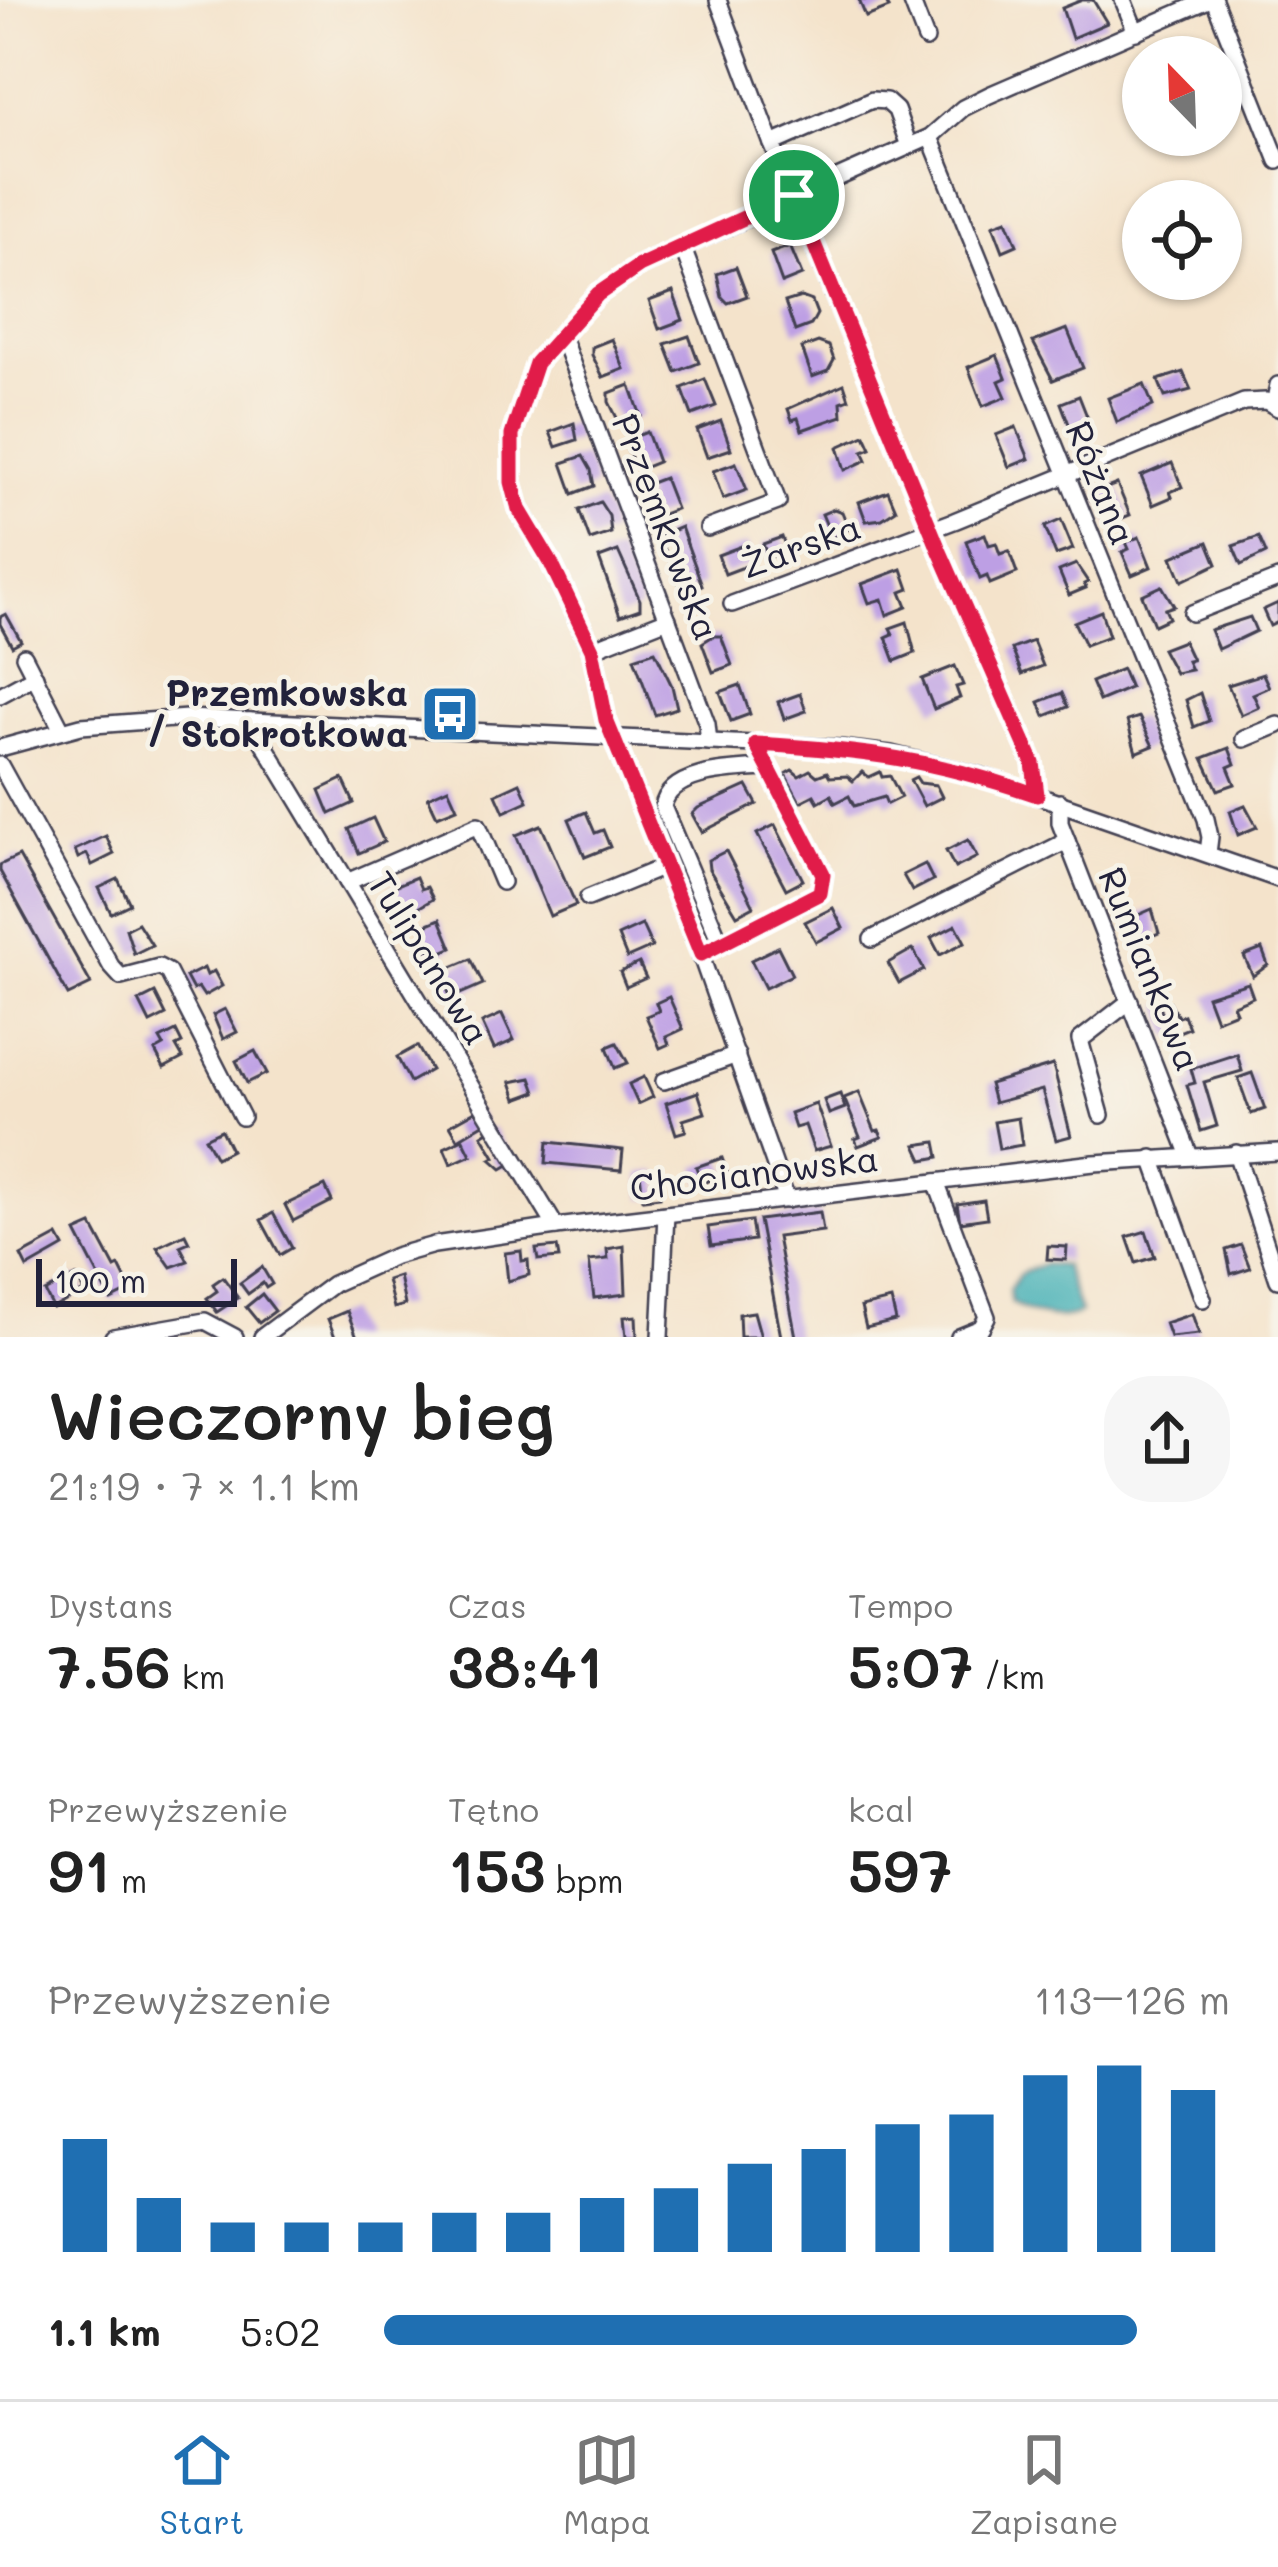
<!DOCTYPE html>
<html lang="pl">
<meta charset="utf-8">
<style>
:root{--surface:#fff;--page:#f6f6f6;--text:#222;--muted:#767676;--line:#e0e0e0;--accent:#1f6fb2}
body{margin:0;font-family:Mali,sans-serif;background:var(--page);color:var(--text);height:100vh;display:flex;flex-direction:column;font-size:45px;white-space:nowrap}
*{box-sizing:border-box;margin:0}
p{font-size:39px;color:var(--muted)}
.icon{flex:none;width:66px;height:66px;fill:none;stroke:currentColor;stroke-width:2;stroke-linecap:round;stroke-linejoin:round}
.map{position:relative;height:1337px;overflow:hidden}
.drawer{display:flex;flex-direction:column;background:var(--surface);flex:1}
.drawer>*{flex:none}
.needle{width:78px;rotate:337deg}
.buttons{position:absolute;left:1122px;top:36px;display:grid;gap:24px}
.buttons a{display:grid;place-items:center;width:120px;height:120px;border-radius:50%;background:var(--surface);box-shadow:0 3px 9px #0004;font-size:60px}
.scale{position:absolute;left:36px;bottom:30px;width:201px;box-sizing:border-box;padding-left:12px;border:6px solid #22223b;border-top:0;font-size:33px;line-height:42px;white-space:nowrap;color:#22223b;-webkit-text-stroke:9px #f7f3e8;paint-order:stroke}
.pin{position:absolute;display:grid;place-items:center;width:102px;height:102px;color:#fff;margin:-51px;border:6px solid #fff;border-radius:50%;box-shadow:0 3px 12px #0007}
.round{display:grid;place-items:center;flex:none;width:126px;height:126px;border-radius:48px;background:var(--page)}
.overview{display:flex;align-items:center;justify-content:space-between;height:204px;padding:0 48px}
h1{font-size:66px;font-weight:600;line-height:90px}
.stats{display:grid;grid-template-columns:repeat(3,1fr);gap:18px;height:204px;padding:12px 48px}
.stats div{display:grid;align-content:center}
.stats b{font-size:60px;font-weight:600}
.stats small{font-size:33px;font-weight:400}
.stats p{font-size:33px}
.chart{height:336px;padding:24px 48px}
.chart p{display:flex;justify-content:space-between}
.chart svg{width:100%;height:216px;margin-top:12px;stroke:var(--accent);stroke-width:6}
ul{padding:0 48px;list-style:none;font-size:39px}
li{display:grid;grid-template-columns:192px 144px 1fr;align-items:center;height:90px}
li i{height:30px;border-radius:15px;background:var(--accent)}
.tab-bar{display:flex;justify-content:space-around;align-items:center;height:168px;border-top:3px solid var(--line);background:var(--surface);font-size:33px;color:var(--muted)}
.tab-bar a{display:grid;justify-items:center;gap:6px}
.tab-bar .active{color:var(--accent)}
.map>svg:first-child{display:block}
.water{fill:#3cadb4;stroke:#2f6878;stroke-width:3}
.building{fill:#bd9fe4}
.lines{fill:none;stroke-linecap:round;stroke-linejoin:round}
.minor-casing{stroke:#423f51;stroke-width:20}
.minor{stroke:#fff;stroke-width:15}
.route-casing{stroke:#fff;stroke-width:24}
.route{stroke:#e11d48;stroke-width:15}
.labels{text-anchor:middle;stroke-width:9;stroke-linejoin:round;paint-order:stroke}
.street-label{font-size:36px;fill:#22223b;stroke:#f7f3e8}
.poi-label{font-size:36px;font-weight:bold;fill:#22223b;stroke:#f7f3e8;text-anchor:end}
</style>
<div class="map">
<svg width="1278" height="1337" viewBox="0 0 1278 1337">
<rect width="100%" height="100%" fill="#f7f3e8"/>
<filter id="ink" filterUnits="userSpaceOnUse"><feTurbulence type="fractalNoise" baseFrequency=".00833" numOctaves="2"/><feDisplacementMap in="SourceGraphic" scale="24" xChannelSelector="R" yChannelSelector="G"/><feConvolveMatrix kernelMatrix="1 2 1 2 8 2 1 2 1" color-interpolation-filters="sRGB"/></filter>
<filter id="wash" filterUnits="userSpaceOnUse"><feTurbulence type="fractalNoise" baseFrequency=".004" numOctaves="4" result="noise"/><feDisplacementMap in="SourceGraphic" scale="48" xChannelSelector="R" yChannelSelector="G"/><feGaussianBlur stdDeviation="2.7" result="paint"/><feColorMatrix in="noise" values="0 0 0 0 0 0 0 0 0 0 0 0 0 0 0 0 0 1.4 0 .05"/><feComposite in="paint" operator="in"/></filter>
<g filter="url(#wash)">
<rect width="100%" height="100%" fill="#f4e3cb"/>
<path class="water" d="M1044,1264L1064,1266L1080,1313C1059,1323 1031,1315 1012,1303L1009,1290L1020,1274Z"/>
<g id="blocks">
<g class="building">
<polygon points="859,0 885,0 889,8 866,17"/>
<polygon points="1082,0 1093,0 1107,23 1072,38 1062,8"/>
<polygon points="1007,220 1017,245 1003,251 993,225"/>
<polygon points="790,246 802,275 782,283 771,253"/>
<polygon points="736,267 747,296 728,303 722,297 717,274"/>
<polygon points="673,292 683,320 659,329 649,301"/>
<polygon points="801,297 812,301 817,314 811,325 795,331 785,302"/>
<polygon points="1067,329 1083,368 1053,380 1033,342"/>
<polygon points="689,336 699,363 676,372 665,344"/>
<polygon points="612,339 624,369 603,377 592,355 592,347"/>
<polygon points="818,342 829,346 834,360 828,371 812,377 802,348"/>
<polygon points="997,355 1006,378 999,381 1006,397 983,406 968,367"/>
<polygon points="1183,372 1191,390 1165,397 1158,380"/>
<polygon points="705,379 716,406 692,415 682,388"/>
<polygon points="844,384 849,399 841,402 842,416 802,430 798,418 792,420 788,409"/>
<polygon points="1144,384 1153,406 1117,422 1108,398"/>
<polygon points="630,385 641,416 620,424 609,402 609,393"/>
<polygon points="1079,396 1090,424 1072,432 1061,403"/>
<polygon points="721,421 731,449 707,457 697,430"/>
<polygon points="574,423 577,440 556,447 550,432"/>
<polygon points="1016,427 1029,459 1009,467 996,435"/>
<polygon points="647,432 658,462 638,470 626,448 626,440"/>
<polygon points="865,435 871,448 863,451 867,460 845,470 838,447"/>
<polygon points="583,456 591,470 594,486 573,494 562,463"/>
<polygon points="736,463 747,490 723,499 713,471"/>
<polygon points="1172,463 1182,487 1170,492 1172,497 1153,505 1141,476"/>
<polygon points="664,478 676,509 655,517 649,510 643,486"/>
<polygon points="1117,484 1130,515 1110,523 1100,499 1107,496 1104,489"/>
<polygon points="888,491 896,510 882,519 866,521 859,502"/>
<polygon points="600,502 609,516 611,533 590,540 579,510"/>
<polygon points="834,509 842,512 849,529 832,538 822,514"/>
<polygon points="1061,520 1073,549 1056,555 1045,527"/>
<polygon points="681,527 702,585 683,593 662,543 662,535"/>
<polygon points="985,534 989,545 996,543 1000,554 1009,551 1017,573 990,584 987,576 980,579 966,541"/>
<polygon points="782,537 787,551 768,558 763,544"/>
<polygon points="1139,537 1151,567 1132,575 1122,552 1129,549 1126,542"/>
<polygon points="1259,537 1266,553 1241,565 1233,546"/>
<polygon points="1208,542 1217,564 1182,581 1172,557"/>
<polygon points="747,544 754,563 725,574 718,555"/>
<polygon points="618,551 640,600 640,609 620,616 599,558"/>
<polygon points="1076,564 1088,582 1084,584 1086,588 1069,595 1059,571"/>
<polygon points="902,569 909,589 901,592 907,607 887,615 882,599 869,603 862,584"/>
<polygon points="1162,586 1174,606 1165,609 1169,618 1154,625 1142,595"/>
<polygon points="1278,603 1278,622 1270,626 1263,610"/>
<polygon points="1101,611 1109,636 1085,645 1074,622"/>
<polygon points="6,614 21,641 12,646 0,624 0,617"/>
<polygon points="1250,617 1256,631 1218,649 1210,630"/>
<polygon points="907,622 915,653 895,661 886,637 893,634 890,628"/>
<polygon points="713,636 721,636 732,665 713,672 702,643"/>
<polygon points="1033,641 1043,666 1022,674 1012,649"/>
<polygon points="1183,641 1192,660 1187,661 1191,670 1175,673 1162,649"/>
<polygon points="655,651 672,686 677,708 655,715 634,658"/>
<polygon points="955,666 963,685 956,687 960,698 934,709 922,679"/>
<polygon points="1122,669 1130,688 1099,701 1091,682"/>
<polygon points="1263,674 1269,687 1253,694 1259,707 1241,715 1228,685"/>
<polygon points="740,685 750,714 731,721 720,692"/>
<polygon points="1062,693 1068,707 1045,716 1039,702"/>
<polygon points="1200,693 1209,721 1194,727 1186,700"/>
<polygon points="800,694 806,711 784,719 778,702"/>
<polygon points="1139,717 1153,746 1136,753 1127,721"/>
<polygon points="1229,748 1235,764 1228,767 1235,784 1218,790 1203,758"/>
<polygon points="792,770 799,776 810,770 817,776 827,772 830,777 847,776 853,781 862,772 869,777 880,772 882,777 890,776 901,797 887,804 884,797 854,806 849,796 835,803 831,795 818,802 814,795 800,802 785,774"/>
<polygon points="916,777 920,783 936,785 942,797 924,806 910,780"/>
<polygon points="343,779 354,803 330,814 320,790"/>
<polygon points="520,783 528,801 504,812 496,794"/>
<polygon points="747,786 757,804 702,832 692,814 698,808"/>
<polygon points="448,788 457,808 437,816 428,797"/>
<polygon points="1245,805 1257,827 1238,835 1230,811"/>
<polygon points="586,812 595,833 603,830 610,847 585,857 569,819"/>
<polygon points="373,818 384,842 359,853 349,829"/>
<polygon points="541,825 576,905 550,916 516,835"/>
<polygon points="775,825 803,880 786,889 757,834"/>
<polygon points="106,836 114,854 92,865 87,854 78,858 75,850"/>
<polygon points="968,840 977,857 955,868 946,851"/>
<polygon points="726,851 754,906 737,915 709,869 708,860"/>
<polygon points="19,856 91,984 68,995 0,871 0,865"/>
<polygon points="925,864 933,880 912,891 903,875"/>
<polygon points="416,877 421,889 427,887 433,899 408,914 403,899 396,902 390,888"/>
<polygon points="118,879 130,904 111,913 99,888"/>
<polygon points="833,908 843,928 816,942 805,922"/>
<polygon points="1152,909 1159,933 1136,943 1127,920"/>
<polygon points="440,919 452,948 433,956 430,948 427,950 421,927"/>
<polygon points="138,923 152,945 134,954 126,929"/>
<polygon points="642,925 652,947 627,958 618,936"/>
<polygon points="956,925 965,942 940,955 931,938"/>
<polygon points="778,947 792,975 765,988 751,960"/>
<polygon points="913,949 924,970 899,983 888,963"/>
<polygon points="1262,949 1268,965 1253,976 1244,956"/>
<polygon points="471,959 483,984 451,998 440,972"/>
<polygon points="639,963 646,978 626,987 620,972"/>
<polygon points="204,968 207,975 214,971 222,986 204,996 198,987 193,990 186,977"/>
<polygon points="1248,983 1253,997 1233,1005 1236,1012 1216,1020 1207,996"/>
<polygon points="155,993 166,1015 150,1023 139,1001"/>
<polygon points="669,997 683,1029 666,1037 669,1044 660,1048 646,1016 659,1011 656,1003"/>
<polygon points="1170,1002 1178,1017 1184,1015 1189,1028 1169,1036 1160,1006"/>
<polygon points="225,1009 237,1032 223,1039 213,1015"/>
<polygon points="502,1014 514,1040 494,1049 482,1023"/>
<polygon points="176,1031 182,1043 176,1046 183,1058 164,1068 155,1051 164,1046 160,1039"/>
<polygon points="617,1043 628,1063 615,1068 607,1047"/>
<polygon points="417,1046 431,1070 410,1082 397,1057"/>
<polygon points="255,1051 267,1073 247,1083 236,1061"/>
<polygon points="1237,1054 1242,1071 1204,1082 1217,1126 1201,1131 1187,1085 1195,1083 1191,1069"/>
<polygon points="1053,1065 1071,1136 1056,1140 1042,1090 994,1103 989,1084"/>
<polygon points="1252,1073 1265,1109 1251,1114 1238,1078"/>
<polygon points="644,1077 653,1097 638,1104 629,1084"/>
<polygon points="531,1078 536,1092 517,1099 511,1082"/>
<polygon points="698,1092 705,1113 683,1120 686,1131 676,1134 666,1103"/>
<polygon points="859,1092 875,1131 879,1130 882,1137 858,1146 855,1139 860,1137 844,1098"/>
<polygon points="840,1094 845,1108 829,1114 824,1100"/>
<polygon points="816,1104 831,1146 814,1151 805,1125 795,1128 790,1113"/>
<polygon points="477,1110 485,1123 458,1139 450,1125"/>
<polygon points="1018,1118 1022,1145 999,1149 994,1122"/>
<polygon points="493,1128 514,1162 502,1169 491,1159 495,1157 482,1135"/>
<polygon points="221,1130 231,1150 216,1158 205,1138"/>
<polygon points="463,1139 471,1155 451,1164 444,1148"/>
<polygon points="548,1142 623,1150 621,1170 546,1163"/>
<polygon points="936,1142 939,1157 923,1160 916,1145"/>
<polygon points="722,1158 728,1174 702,1183 696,1167"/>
<polygon points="657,1171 660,1197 643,1199 640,1173"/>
<polygon points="325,1186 332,1201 293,1221 285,1205"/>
<polygon points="984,1200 987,1218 960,1222 957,1204"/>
<polygon points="820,1212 823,1231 777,1237 796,1337 781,1337 759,1220"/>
<polygon points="273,1213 292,1248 280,1255 261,1220"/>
<polygon points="751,1221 754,1240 711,1246 708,1227"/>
<polygon points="92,1225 115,1268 119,1266 131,1290 111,1300 76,1232"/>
<polygon points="1146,1231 1155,1257 1136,1263 1127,1237"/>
<polygon points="185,1234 189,1242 180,1246 188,1261 171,1267 157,1247"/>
<polygon points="58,1236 64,1247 27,1268 21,1256"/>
<polygon points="1241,1245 1250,1268 1231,1274 1226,1250"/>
<polygon points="624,1246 626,1294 594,1298 589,1261 608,1259 607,1249"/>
<polygon points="1048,1246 1067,1247 1066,1260 1047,1259"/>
<polygon points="557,1247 559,1258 538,1260 536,1249"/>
<polygon points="521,1251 522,1261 528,1260 529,1275 508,1281 505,1253"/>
<polygon points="262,1267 272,1284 266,1288 263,1283 248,1294 240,1283"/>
<polygon points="76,1276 84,1291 53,1308 45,1292"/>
<polygon points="399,1276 405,1305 394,1308 387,1280"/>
<polygon points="223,1277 238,1298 217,1312 207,1298 217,1291 213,1284"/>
<polygon points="262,1294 275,1311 259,1323 246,1307"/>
<polygon points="891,1300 896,1321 866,1328 861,1307"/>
<polygon points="347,1311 357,1337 335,1337 328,1319"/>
<polygon points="754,1312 761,1337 740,1337 739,1314"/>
<polygon points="1192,1314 1199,1334 1170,1337 1165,1323"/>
<polygon points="636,1316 637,1337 626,1337 624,1317"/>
</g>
</g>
</g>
<g filter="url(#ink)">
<use href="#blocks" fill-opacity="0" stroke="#423f51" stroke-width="3"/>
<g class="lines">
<g class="minor-casing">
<g id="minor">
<polyline points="718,0 772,144 938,547 1033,763 1037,795"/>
<polyline points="911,0 926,39"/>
<polyline points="1123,0 1136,32"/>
<polyline points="1214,0 1278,161"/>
<polyline points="930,137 1206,819 1210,837 1208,853"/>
<polyline points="772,144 872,100 886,101 896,110 909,146"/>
<polyline points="682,246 778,502 708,528"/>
<polyline points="561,334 707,724 709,742"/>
<polyline points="1274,405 1278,385"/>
<polyline points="732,604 954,521 1244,402 1266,401 1278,408"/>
<polyline points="1192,613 1278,579"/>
<polyline points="592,649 668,619"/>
<polyline points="24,656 62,730"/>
<polyline points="0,695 35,676"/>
<polyline points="250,721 556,1227"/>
<polyline points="1244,739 1278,725"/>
<polyline points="0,748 81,726 187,718 840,748 891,754 981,776 1278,879"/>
<polyline points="0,765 111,966 121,977 159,967 168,972 242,1117"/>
<polyline points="1060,802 1060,823 1190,1156"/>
<polyline points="347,882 478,825 502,882"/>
<polyline points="588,898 666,866"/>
<polyline points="872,939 1067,841"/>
<path d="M701,954L820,893L823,873L768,768C738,770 669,769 663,807L721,944"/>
<polyline points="664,1081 737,1055"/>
<polyline points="1101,1115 1080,1040 1130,1001"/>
<polyline points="1236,1153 1278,1280"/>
<polyline points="1152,1158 1203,1299"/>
<polyline points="936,1182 987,1317 981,1328 959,1337"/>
<polyline points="787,1200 696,942 606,720 592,649 550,561 519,509 512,482 512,435 536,363 598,294 639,266 930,137 963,108 989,95 1208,0"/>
<polyline points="113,1337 205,1321 235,1337"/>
<polyline points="262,1337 333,1284 395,1256 434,1245 556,1227 1094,1163 1278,1152"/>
<polyline points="660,1337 666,1214"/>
</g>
</g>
<use href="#minor" class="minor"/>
</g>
</g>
<g class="lines" filter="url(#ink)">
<g class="route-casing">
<path id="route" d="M794,195L938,547L1033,763L1037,795C935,760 863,750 756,744L823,874L820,893L701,954L606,720L592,649L550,561L519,509L512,482V435L536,363L598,294L639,266Z"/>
</g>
<use href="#route" class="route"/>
</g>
<defs>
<g id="bus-square" transform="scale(3)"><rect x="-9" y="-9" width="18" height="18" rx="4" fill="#1f6fb2" stroke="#f7f3e8"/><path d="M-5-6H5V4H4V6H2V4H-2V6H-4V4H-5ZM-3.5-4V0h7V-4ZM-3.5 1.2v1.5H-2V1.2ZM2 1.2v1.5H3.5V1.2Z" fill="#fff"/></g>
</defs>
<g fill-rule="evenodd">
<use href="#bus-square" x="450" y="714"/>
</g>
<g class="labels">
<g class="street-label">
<text transform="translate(1101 483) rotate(68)" y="13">Różana</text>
<text transform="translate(666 527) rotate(69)" y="13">Przemkowska</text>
<text transform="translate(801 546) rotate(-20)" y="13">Żarska</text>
<text transform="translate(429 958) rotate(58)" y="13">Tulipanowa</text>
<text transform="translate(1150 969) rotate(68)" y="13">Rumiankowa</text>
<text transform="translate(754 1173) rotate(-7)" y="13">Chocianowska</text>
</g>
<g class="poi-label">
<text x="408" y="706">Przemkowska<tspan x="408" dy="41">/ Stokrotkowa</tspan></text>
</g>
</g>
</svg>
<div class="buttons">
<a><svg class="needle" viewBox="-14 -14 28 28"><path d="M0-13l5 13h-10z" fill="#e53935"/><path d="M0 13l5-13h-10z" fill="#767676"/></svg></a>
<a><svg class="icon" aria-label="locate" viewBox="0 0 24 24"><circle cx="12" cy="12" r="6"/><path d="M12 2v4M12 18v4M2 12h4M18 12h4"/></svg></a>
</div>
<div class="scale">100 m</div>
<div class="pin" style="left:794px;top:195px;background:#1e9e55"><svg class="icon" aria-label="arrive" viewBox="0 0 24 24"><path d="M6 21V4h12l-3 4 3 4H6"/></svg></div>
</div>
<section class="drawer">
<div class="overview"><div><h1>Wieczorny bieg</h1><p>21:19 · 7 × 1.1 km</p></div><a class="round"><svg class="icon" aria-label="share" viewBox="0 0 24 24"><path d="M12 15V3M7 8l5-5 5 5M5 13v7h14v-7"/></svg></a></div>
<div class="stats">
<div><p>Dystans</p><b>7.56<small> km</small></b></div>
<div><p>Czas</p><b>38:41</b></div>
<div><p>Tempo</p><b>5:07<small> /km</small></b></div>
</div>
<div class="stats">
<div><p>Przewyższenie</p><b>91<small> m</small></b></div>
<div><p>Tętno</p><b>153<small> bpm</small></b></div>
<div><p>kcal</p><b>597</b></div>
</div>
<div class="chart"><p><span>Przewyższenie</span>113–126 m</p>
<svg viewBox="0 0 160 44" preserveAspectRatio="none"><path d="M5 44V21M15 44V33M25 44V38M35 44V38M45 44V38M55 44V36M65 44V36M75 44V33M85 44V31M95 44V26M105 44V23M115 44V18M125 44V16M135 44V8M145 44V6M155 44V11"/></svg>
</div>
<ul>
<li><b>1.1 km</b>5:02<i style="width:89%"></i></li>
</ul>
</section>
<nav class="tab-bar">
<a class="active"><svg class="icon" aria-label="home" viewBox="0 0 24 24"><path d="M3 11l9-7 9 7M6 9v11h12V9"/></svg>Start</a>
<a><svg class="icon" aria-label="map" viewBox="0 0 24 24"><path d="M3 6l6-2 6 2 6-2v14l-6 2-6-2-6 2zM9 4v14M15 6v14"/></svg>Mapa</a>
<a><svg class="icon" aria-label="saved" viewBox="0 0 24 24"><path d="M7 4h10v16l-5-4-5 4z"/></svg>Zapisane</a>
</nav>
